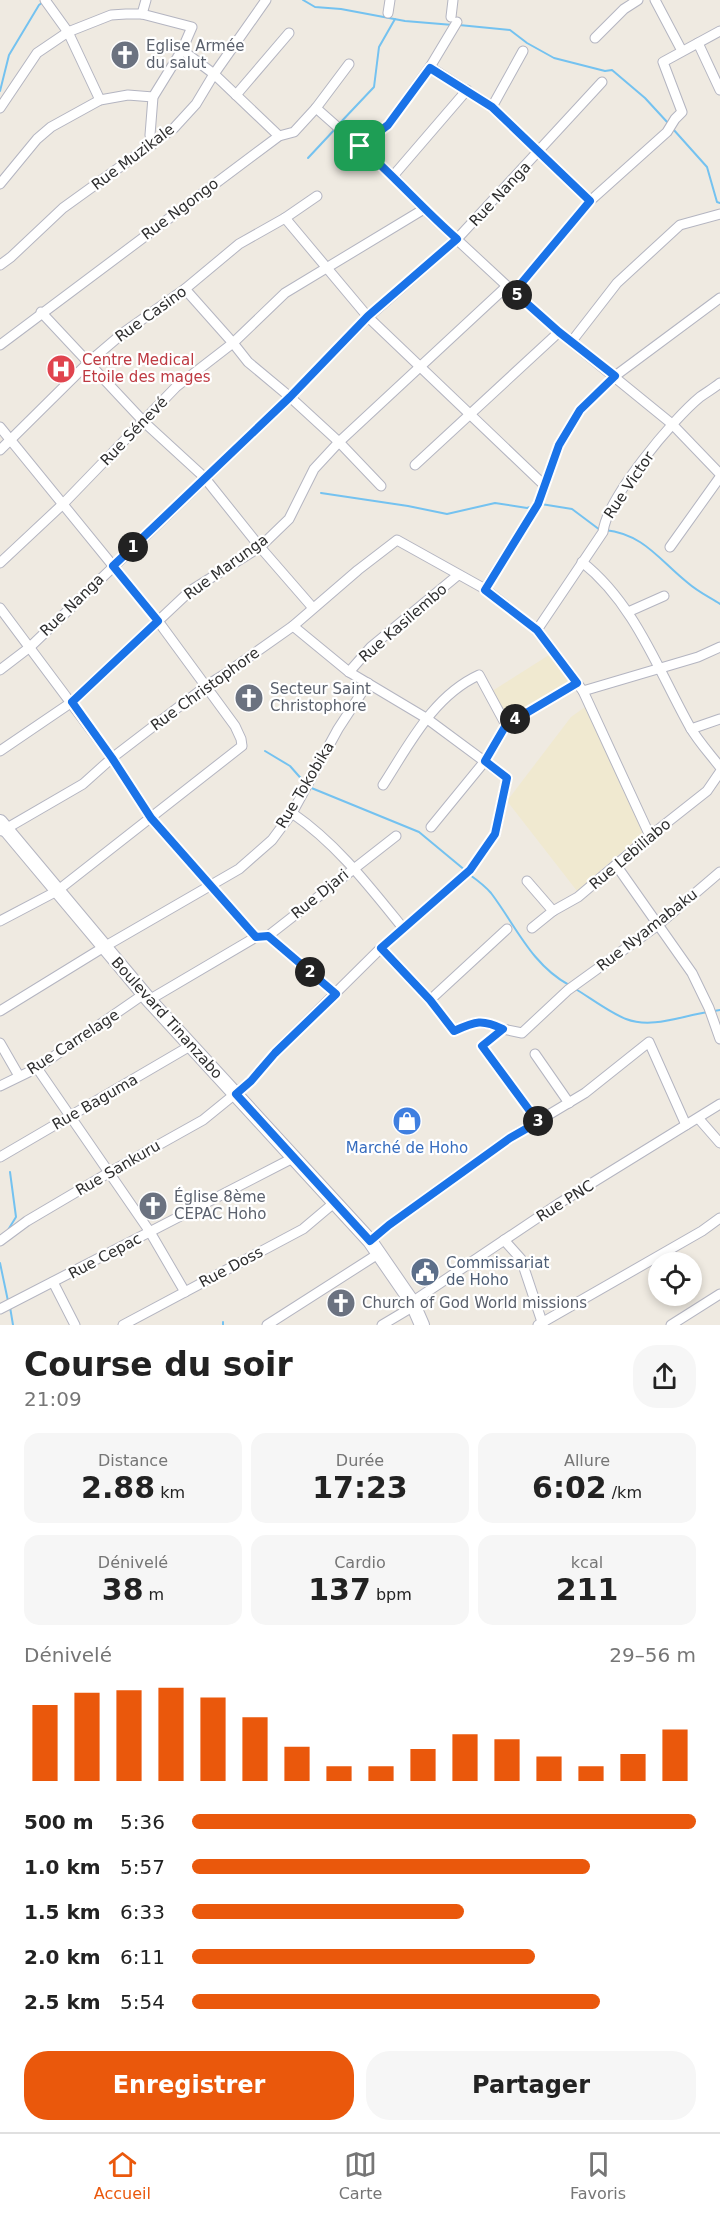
<!DOCTYPE html>
<html lang="fr">
<meta charset="utf-8">
<style>
:root{--surface:#fff;--page:#f6f6f6;--text:#222;--muted:#767676;--line:#e0e0e0;--accent:#ea580c}
body{margin:0;font-family:"DejaVu Sans",sans-serif;background:var(--page);color:var(--text);height:100vh;display:flex;flex-direction:column;font-size:22px;white-space:nowrap}
*{box-sizing:border-box;margin:0}
p{font-size:20px;color:var(--muted)}
.icon{flex:none;width:33px;height:33px;fill:none;stroke:currentColor;stroke-width:2;stroke-linecap:round;stroke-linejoin:round}
.map{position:relative;height:1325px;overflow:hidden}
.details{display:flex;flex-direction:column;background:var(--surface);flex:1}
.details>*{flex:none}
.fabs{position:absolute;left:648px;top:1252px;display:grid;gap:12px}
.fabs a{display:grid;place-items:center;width:54px;height:54px;border-radius:50%;background:var(--surface);box-shadow:0 3px 9px #0003;font-size:30px}
.pin{position:absolute;display:grid;place-items:center;width:51px;height:51px;color:#fff;margin:-26px;border-radius:12px;box-shadow:0 3px 9px #0006}
.km{position:absolute;width:30px;height:30px;margin:-15px;border-radius:50%;background:#222;color:#fff;font-size:16px;line-height:30px;text-align:center}
.round{display:grid;place-items:center;flex:none;width:63px;height:63px;border-radius:24px;background:var(--page)}
.headline{display:flex;align-items:center;justify-content:space-between;height:102px;padding:0 24px}
h1{font-size:33px;font-weight:700;line-height:45px}
.metrics{display:grid;grid-template-columns:repeat(3,1fr);gap:9px;height:102px;padding:6px 24px}
.metrics div{display:grid;align-content:center;border-radius:15px;background:var(--page);text-align:center}
.metrics b{font-size:30px;font-weight:700}
.metrics small{font-size:16px;font-weight:400}
.metrics p{font-size:16px}
.chart{height:168px;padding:12px 24px}
.chart p{display:flex;justify-content:space-between}
.chart svg{width:100%;height:108px;margin-top:6px;stroke:var(--accent);stroke-width:6}
.primary-button{display:flex;gap:12px;margin-top:auto;padding:12px 24px}
.primary-button a{flex:1;height:69px;border-radius:24px;background:var(--accent);color:#fff;font-size:24px;font-weight:700;line-height:69px;text-align:center}
.primary-button a+a{background:var(--page);color:var(--text)}
ul{padding:0 24px;list-style:none;font-size:20px}
li{display:grid;grid-template-columns:96px 72px 1fr;align-items:center;height:45px}
li i{height:15px;border-radius:8px;background:var(--accent)}
.menu{display:flex;justify-content:space-around;align-items:center;height:84px;border-top:2px solid var(--line);background:var(--surface);font-size:16px;color:var(--muted)}
.menu a{display:grid;justify-items:center;gap:3px}
.menu .on{color:var(--accent)}
.map>svg:first-child{display:block}
.education{fill:#f0e9d0}
.lines{fill:none;stroke-linecap:round;stroke-linejoin:round}
.stream{stroke:#74c2f0;stroke-width:2}
.street-casing{stroke:#b4b5c1;stroke-width:11}
.secondary-casing{stroke:#b4b5c1;stroke-width:16}
.street{stroke:#fff;stroke-width:9}
.secondary{stroke:#fff;stroke-width:14}
.route-casing{stroke:#fff;stroke-width:12}
.route{stroke:#1a73e8;stroke-width:8}
.labels{text-anchor:middle;stroke-width:4.5;stroke-linejoin:round;paint-order:stroke}
.worship-label{font-size:15px;fill:#5b616d;stroke:#fff;text-anchor:start}
.street-label{font-size:15px;fill:#2e2e2e;stroke:#fff}
.health-label{font-size:15px;fill:#be3a42;stroke:#fff;text-anchor:start}
.shop-label{font-size:15px;fill:#366cbe;stroke:#fff}
.service-label{font-size:15px;fill:#4e5e75;stroke:#fff;text-anchor:start}
</style>
<div class="map">
<svg width="720" height="1325" viewBox="0 0 720 1325">
<rect width="100%" height="100%" fill="#efeae1"/>
<g class="education">
<polygon points="549,655 569,683 506,721 489,693"/>
<polygon points="585,707 646,831 577,891 507,801 571,717"/>
</g>
<g class="lines">
<g class="stream">
<polyline points="303,0 315,7 341,9 405,21 453,25"/>
<polyline points="459,25 510,30 527,43 554,58 605,71 612,70 645,98 668,123"/>
<polyline points="0,91 9,55 39,5 43,2"/>
<polyline points="339,124 374,87 379,47 395,19"/>
<polyline points="673,129 707,167 717,202 720,203"/>
<polyline points="308,158 336,128"/>
<polyline points="321,493 408,506 447,514 495,503 527,508 533,506"/>
<polyline points="541,504 572,509 600,530"/>
<path d="M605,530C644,534 660,561 688,583C697,591 709,597 720,604"/>
<polyline points="265,751 290,766 305,783"/>
<polyline points="309,787 419,832 466,871"/>
<path d="M470,875C477,880 485,886 491,893C516,926 531,964 569,985"/>
<path d="M574,988C589,997 610,1013 626,1019C652,1029 681,1016 708,1012"/>
<polyline points="714,1011 720,1010"/>
<polyline points="8,1230 16,1217 10,1172"/>
<polyline points="0,1263 8,1301"/>
<polyline points="10,1307 13,1325"/>
<polyline points="223,1322 223,1325"/>
</g>
<g class="street-casing">
<g id="street">
<polyline points="45,0 68,32 100,100"/>
<polyline points="655,0 682,51"/>
<polyline points="388,13 390,0"/>
<polyline points="142,14 146,0"/>
<polyline points="451,17 453,0"/>
<polyline points="595,38 624,9 638,0"/>
<polyline points="698,43 720,90"/>
<polyline points="182,50 214,74 279,136"/>
<polyline points="430,67 492,107 590,201"/>
<polyline points="236,95 289,33"/>
<polyline points="492,107 523,51"/>
<polyline points="0,108 37,53 68,32 111,15 126,14 142,14 192,27 182,50 153,97 150,135 152,145"/>
<polyline points="316,108 393,176 424,209 507,286 559,332 672,424 720,474"/>
<polyline points="360,145 388,125 430,67 457,22"/>
<polyline points="393,176 467,90"/>
<polyline points="0,184 37,139 51,127 100,100 128,95 153,97"/>
<polyline points="285,218 368,317 544,485"/>
<polyline points="0,265 11,257 63,208 174,128 196,104 214,74 266,0"/>
<polyline points="185,289 233,343 248,362 290,397 339,442 381,486"/>
<polyline points="514,292 590,201 667,132 675,119 682,112 663,62 720,31"/>
<polyline points="41,312 144,422 204,477 260,547 313,608"/>
<polyline points="572,341 617,283 680,225 720,214"/>
<polyline points="0,345 279,136 294,132 316,108 349,64"/>
<polyline points="0,427 158,621 235,726 241,739 242,746 57,891 0,921"/>
<polyline points="0,450 89,362 123,333 185,289 239,244 285,218 317,196"/>
<polyline points="415,465 559,332"/>
<polyline points="670,547 720,477"/>
<path d="M582,562C635,604 658,670 690,727C698,741 710,754 720,767"/>
<polyline points="0,563 63,504 176,387 233,343 285,293 424,209"/>
<polyline points="485,589 538,504 559,445 580,410 615,376 720,298"/>
<polyline points="0,608 112,758 151,818 256,937"/>
<polyline points="628,612 664,596"/>
<path d="M537,630L603,532C607,498 673,419 700,397C707,392 714,388 720,383"/>
<polyline points="0,670 30,647 290,397 368,317 457,239 602,82"/>
<polyline points="349,672 371,647 458,575"/>
<polyline points="583,691 698,657 720,647"/>
<polyline points="691,729 720,719"/>
<polyline points="0,751 72,702 190,591 260,547 289,519 314,469 339,442 507,286"/>
<path d="M383,785C409,745 433,696 479,675L506,725"/>
<path d="M292,813C337,844 369,886 403,928"/>
<polyline points="431,827 485,761 506,725 577,683"/>
<polyline points="2,831 83,784 112,758 206,686 225,674 293,626 358,570 397,540 485,589 537,630 583,691 650,836"/>
<polyline points="616,865 692,973 709,1008 720,1039"/>
<polyline points="527,881 553,911"/>
<polyline points="532,928 553,911 578,897 650,836 707,791 720,772"/>
<polyline points="268,936 336,994"/>
<path d="M381,948L430,1000L454,1031C475,1021 482,1019 503,1029"/>
<polyline points="149,1000 256,937 268,936 396,836"/>
<polyline points="430,1000 507,929"/>
<polyline points="0,1011 104,947 239,869 272,840 292,813 338,729 368,683"/>
<polyline points="0,1043 19,1076"/>
<polyline points="535,1054 569,1103"/>
<polyline points="37,1068 150,1232 185,1292"/>
<polyline points="0,1086 37,1068 144,994"/>
<polyline points="699,1119 720,1143"/>
<polyline points="538,1122 482,1046 503,1029 522,1033 568,990 658,925 720,872"/>
<polyline points="0,1157 190,1046"/>
<polyline points="504,1240 521,1259 543,1325"/>
<polyline points="0,1241 27,1221 110,1172 203,1120 251,1081 275,1053 381,948 470,870 495,834 507,778 426,718 349,672 293,626"/>
<polyline points="370,1241 389,1225 510,1138 585,1093 649,1042 686,1125"/>
<polyline points="53,1282 75,1325"/>
<polyline points="412,1302 558,1204 720,1104"/>
<polyline points="0,1309 293,1158"/>
<polyline points="123,1325 303,1229 335,1202"/>
<polyline points="267,1325 378,1254"/>
<polyline points="382,1325 414,1306"/>
<polyline points="538,1325 702,1231 720,1218"/>
<polyline points="671,1325 720,1294"/>
</g>
</g>
<g class="secondary-casing">
<polyline id="secondary" points="0,822 149,1000 370,1241 412,1302 422,1325"/>
</g>
<use href="#street" class="street"/>
<use href="#secondary" class="secondary"/>
</g>
<g class="lines">
<g class="route-casing">
<path id="route" d="M430,68L492,107L590,201L514,292L559,332L615,376L580,410L559,445L538,504L485,590L537,630L577,683L506,725L485,761L507,778L495,834L470,870L381,948L430,1000L454,1031C476,1021 482,1019 503,1029L482,1046L538,1122L510,1138L389,1225L370,1241L236,1094L251,1081L275,1053L336,994L268,936L256,937L151,818L112,758L72,702L158,621L113,566L290,397L368,316L457,239C423,209 394,176 360,146L388,125Z"/>
</g>
<use href="#route" class="route"/>
</g>
<defs>
<g id="church-disc" transform="scale(1.5)"><circle r="9.5" fill="#6b7280" stroke="#fff"/><path d="M-1.2-6h2.4v3.5h3.3v2.4h-3.3V6h-2.4V-.1h-3.3v-2.4h3.3Z" fill="#fff"/></g>
<g id="hospital-disc" transform="scale(1.5)"><circle r="9.5" fill="#e0444e" stroke="#fff"/><path d="M-5-5h3v3.5h4V-5h3V5h-3V1.5h-4V5h-3Z" fill="#fff"/></g>
<g id="shop-disc" transform="scale(1.5)"><circle r="9.5" fill="#3f7fe0" stroke="#fff"/><path d="M-5-2.5h2.3a2.7 3.5 0 0 1 5.4 0H5L5.5 6h-11ZM-1.5-2.5h3a1.5 2.3 0 0 0-3 0Z" fill="#fff"/></g>
<g id="civic-disc" transform="scale(1.5)"><circle r="9.5" fill="#5c6f8a" stroke="#fff"/><path d="M-.6-6.5H3V-4.5H.6V-3L4-1V1h2V6H-6V1h2V-1L-.6-3ZM-1.2 2.5V6h2.4V2.5Z" fill="#fff"/></g>
</defs>
<g fill-rule="evenodd">
<use href="#church-disc" x="125" y="55"/>
<use href="#hospital-disc" x="61" y="369"/>
<use href="#church-disc" x="249" y="698"/>
<use href="#shop-disc" x="407" y="1121"/>
<use href="#church-disc" x="153" y="1206"/>
<use href="#civic-disc" x="425" y="1272"/>
<use href="#church-disc" x="341" y="1303"/>
</g>
<g class="labels">
<g class="worship-label">
<text x="146" y="51">Eglise Armée<tspan x="146" dy="17">du salut</tspan></text>
<text x="270" y="694">Secteur Saint<tspan x="270" dy="17">Christophore</tspan></text>
<text x="174" y="1202">Église 8ème<tspan x="174" dy="17">CEPAC Hoho</tspan></text>
<text x="362" y="1308">Church of God World missions</text>
</g>
<g class="street-label">
<text transform="translate(133 157) rotate(-37)" y="5">Rue Muzikale</text>
<text transform="translate(500 194) rotate(-47)" y="5">Rue Nanga</text>
<text transform="translate(180 209) rotate(-37)" y="5">Rue Ngongo</text>
<text transform="translate(151 314) rotate(-36)" y="5">Rue Casino</text>
<text transform="translate(134 431) rotate(-46)" y="5">Rue Sénevé</text>
<text transform="translate(629 485) rotate(-56)" y="5">Rue Victor</text>
<text transform="translate(226 567) rotate(-36)" y="5">Rue Marunga</text>
<text transform="translate(72 605) rotate(-44)" y="5">Rue Nanga</text>
<text transform="translate(403 623) rotate(-41)" y="5">Rue Kasilembo</text>
<text transform="translate(205 689) rotate(-36)" y="5">Rue Christophore</text>
<text transform="translate(305 785) rotate(-59)" y="5">Rue Tokobika</text>
<text transform="translate(630 854) rotate(-40)" y="5">Rue Lebiliabo</text>
<text transform="translate(320 894) rotate(-39)" y="5">Rue Djari</text>
<text transform="translate(647 930) rotate(-38)" y="5">Rue Nyamabaku</text>
<text transform="translate(167 1018) rotate(48)" y="5">Boulevard Tinanzabo</text>
<text transform="translate(73 1042) rotate(-33)" y="5">Rue Carrelage</text>
<text transform="translate(95 1102) rotate(-30)" y="5">Rue Baguma</text>
<text transform="translate(118 1168) rotate(-30)" y="5">Rue Sankuru</text>
<text transform="translate(565 1201) rotate(-32)" y="5">Rue PNC</text>
<text transform="translate(105 1256) rotate(-28)" y="5">Rue Cepac</text>
<text transform="translate(231 1267) rotate(-28)" y="5">Rue Doss</text>
</g>
<g class="health-label">
<text x="82" y="365">Centre Medical<tspan x="82" dy="17">Etoile des mages</tspan></text>
</g>
<g class="shop-label">
<text x="407" y="1153">Marché de Hoho</text>
</g>
<g class="service-label">
<text x="446" y="1268">Commissariat<tspan x="446" dy="17">de Hoho</tspan></text>
</g>
</g>
</svg>
<div class="fabs">
<a><svg class="icon" aria-label="locate" viewBox="0 0 24 24"><circle cx="12" cy="12" r="6"/><path d="M12 2v4M12 18v4M2 12h4M18 12h4"/></svg></a>
</div>
<div class="pin" style="left:360px;top:146px;background:#1e9e55"><svg class="icon" aria-label="arrive" viewBox="0 0 24 24"><path d="M6 21V4h12l-3 4 3 4H6"/></svg></div>
<b class="km" style="left:133px;top:547px">1</b>
<b class="km" style="left:310px;top:972px">2</b>
<b class="km" style="left:538px;top:1121px">3</b>
<b class="km" style="left:515px;top:719px">4</b>
<b class="km" style="left:517px;top:295px">5</b>
</div>
<section class="details">
<div class="headline"><div><h1>Course du soir</h1><p>21:09</p></div><a class="round"><svg class="icon" aria-label="share" viewBox="0 0 24 24"><path d="M12 15V3M7 8l5-5 5 5M5 13v7h14v-7"/></svg></a></div>
<div class="metrics">
<div><p>Distance</p><b>2.88<small> km</small></b></div>
<div><p>Durée</p><b>17:23</b></div>
<div><p>Allure</p><b>6:02<small> /km</small></b></div>
</div>
<div class="metrics">
<div><p>Dénivelé</p><b>38<small> m</small></b></div>
<div><p>Cardio</p><b>137<small> bpm</small></b></div>
<div><p>kcal</p><b>211</b></div>
</div>
<div class="chart"><p><span>Dénivelé</span>29–56 m</p>
<svg viewBox="0 0 160 44" preserveAspectRatio="none"><path d="M5 44V13M15 44V8M25 44V7M35 44V6M45 44V10M55 44V18M65 44V30M75 44V38M85 44V38M95 44V31M105 44V25M115 44V27M125 44V34M135 44V38M145 44V33M155 44V23"/></svg>
</div>
<ul>
<li><b>500 m</b>5:36<i style="width:100%"></i></li>
<li><b>1.0 km</b>5:57<i style="width:79%"></i></li>
<li><b>1.5 km</b>6:33<i style="width:54%"></i></li>
<li><b>2.0 km</b>6:11<i style="width:68%"></i></li>
<li><b>2.5 km</b>5:54<i style="width:81%"></i></li>
</ul>
<div class="primary-button"><a>Enregistrer</a><a>Partager</a></div>
</section>
<nav class="menu">
<a class="on"><svg class="icon" aria-label="home" viewBox="0 0 24 24"><path d="M3 11l9-7 9 7M6 9v11h12V9"/></svg>Accueil</a>
<a><svg class="icon" aria-label="map" viewBox="0 0 24 24"><path d="M3 6l6-2 6 2 6-2v14l-6 2-6-2-6 2zM9 4v14M15 6v14"/></svg>Carte</a>
<a><svg class="icon" aria-label="saved" viewBox="0 0 24 24"><path d="M7 4h10v16l-5-4-5 4z"/></svg>Favoris</a>
</nav>
